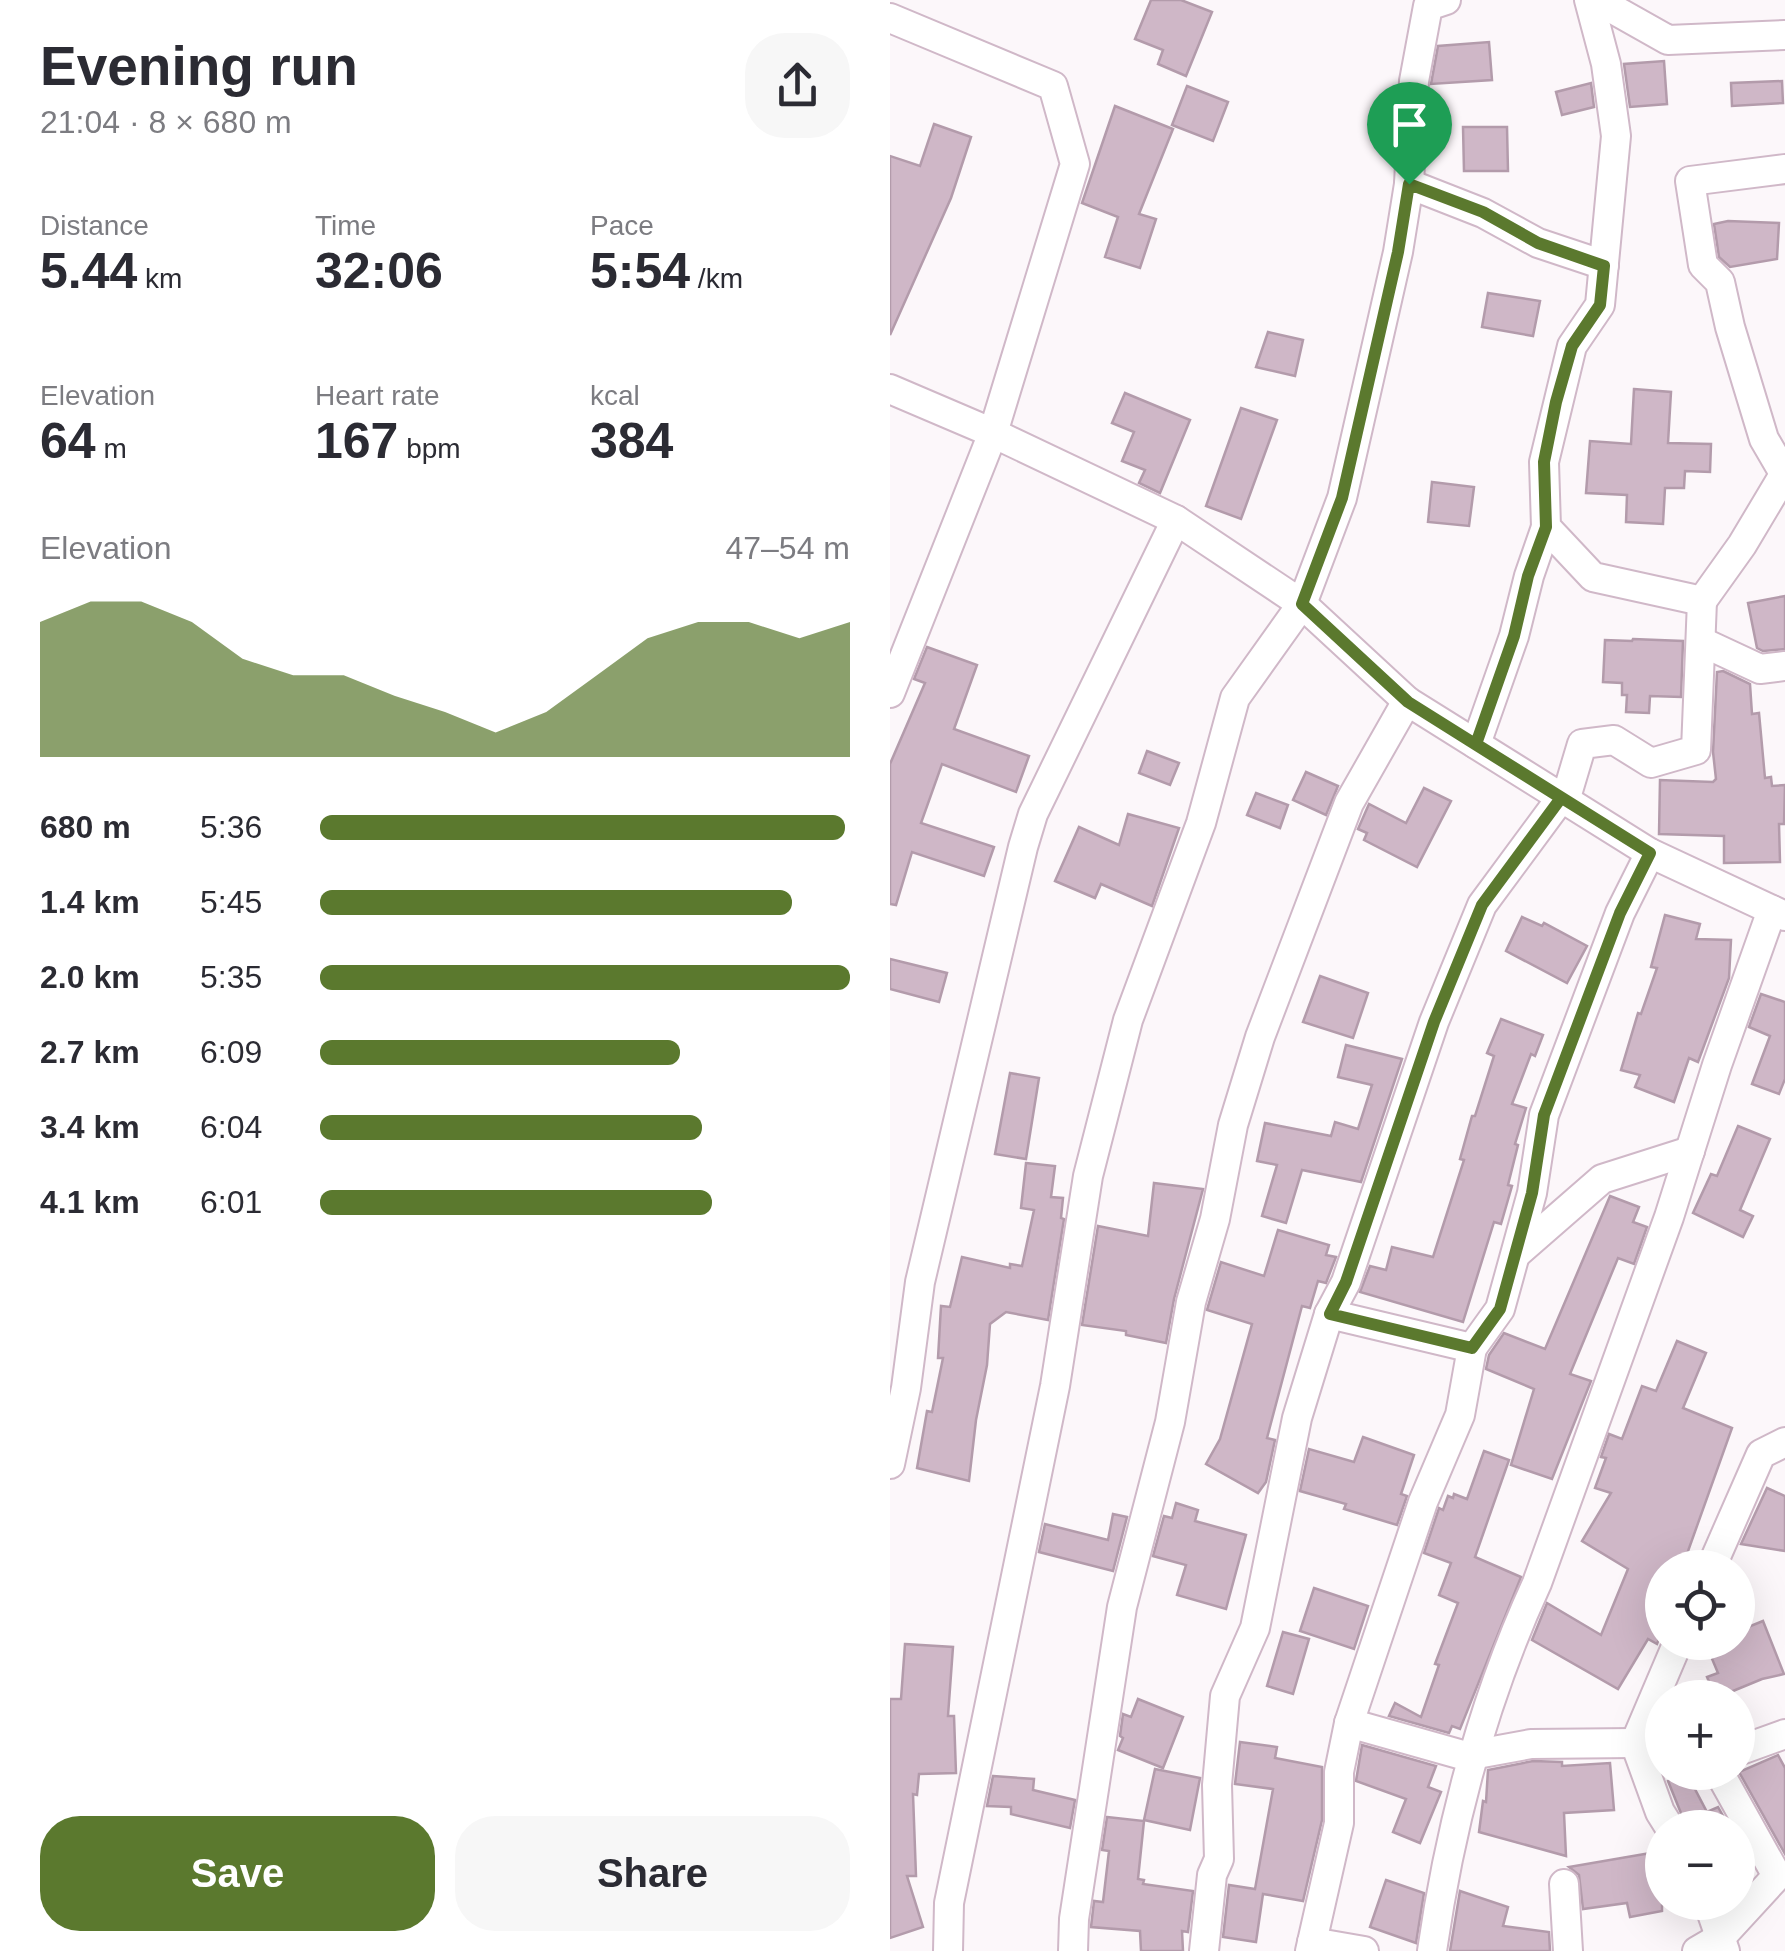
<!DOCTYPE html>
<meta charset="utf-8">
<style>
:root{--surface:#fff;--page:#f7f7f7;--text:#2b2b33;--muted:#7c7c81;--accent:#5b792e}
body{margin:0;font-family:Helvetica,sans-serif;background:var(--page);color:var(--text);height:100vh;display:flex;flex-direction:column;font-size:38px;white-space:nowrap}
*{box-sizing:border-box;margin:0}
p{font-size:32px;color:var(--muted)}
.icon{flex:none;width:55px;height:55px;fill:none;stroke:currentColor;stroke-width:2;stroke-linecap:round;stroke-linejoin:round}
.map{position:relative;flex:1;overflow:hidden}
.drawer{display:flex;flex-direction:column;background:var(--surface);width:890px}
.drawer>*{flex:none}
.buttons{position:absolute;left:755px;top:1550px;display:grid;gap:20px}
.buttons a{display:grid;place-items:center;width:110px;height:110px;border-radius:50%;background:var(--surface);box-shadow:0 10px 40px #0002;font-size:50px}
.pin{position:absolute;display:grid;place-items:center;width:85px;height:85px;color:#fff;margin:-102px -42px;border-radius:50% 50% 50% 0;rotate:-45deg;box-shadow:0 0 10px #0007}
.pin .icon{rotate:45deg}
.round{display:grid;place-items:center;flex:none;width:105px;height:105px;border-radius:40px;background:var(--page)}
.headline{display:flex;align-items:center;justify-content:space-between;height:170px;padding:0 40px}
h1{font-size:55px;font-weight:600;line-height:75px}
.figures{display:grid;grid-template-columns:repeat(3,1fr);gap:15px;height:170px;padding:10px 40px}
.figures div{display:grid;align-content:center}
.figures b{font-size:50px;font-weight:600}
.figures small{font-size:28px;font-weight:400}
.figures p{font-size:28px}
.chart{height:280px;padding:20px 40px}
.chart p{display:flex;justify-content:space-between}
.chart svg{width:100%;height:180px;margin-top:10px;fill:var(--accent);opacity:.7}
.cta{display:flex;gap:20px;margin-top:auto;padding:20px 40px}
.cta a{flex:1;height:115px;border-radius:40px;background:var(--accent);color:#fff;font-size:40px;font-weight:600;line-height:115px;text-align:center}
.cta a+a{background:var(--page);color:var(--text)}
ul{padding:0 40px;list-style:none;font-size:32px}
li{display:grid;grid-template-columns:160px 120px 1fr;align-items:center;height:75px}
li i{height:25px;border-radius:12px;background:var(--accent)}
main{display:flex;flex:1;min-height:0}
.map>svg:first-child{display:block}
.building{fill:#cfb7c7;stroke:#b39bab;stroke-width:2.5}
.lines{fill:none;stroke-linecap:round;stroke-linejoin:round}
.street-casing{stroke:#d0b8c8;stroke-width:32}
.street{stroke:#fff;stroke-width:28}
.route-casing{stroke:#fff;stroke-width:20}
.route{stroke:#5b792e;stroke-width:12}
</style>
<main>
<section class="drawer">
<div class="headline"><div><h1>Evening run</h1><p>21:04 · 8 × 680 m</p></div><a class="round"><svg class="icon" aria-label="share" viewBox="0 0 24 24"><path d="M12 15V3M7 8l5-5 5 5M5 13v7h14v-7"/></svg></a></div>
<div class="figures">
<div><p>Distance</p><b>5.44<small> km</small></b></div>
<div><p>Time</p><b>32:06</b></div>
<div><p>Pace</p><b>5:54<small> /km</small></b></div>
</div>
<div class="figures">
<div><p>Elevation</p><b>64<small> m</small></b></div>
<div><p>Heart rate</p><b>167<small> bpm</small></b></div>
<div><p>kcal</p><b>384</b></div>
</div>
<div class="chart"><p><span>Elevation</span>47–54 m</p>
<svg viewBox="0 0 160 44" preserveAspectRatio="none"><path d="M0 44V11L10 6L20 6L30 11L40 20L50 24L60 24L70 29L80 33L90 38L100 33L110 24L120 15L130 11L140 11L150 15L160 11V44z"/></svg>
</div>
<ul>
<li><b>680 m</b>5:36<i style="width:99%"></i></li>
<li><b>1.4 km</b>5:45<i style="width:89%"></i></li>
<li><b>2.0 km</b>5:35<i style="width:100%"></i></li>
<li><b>2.7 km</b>6:09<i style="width:68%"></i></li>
<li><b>3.4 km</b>6:04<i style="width:72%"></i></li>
<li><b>4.1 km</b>6:01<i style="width:74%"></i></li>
</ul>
<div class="cta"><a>Save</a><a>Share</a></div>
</section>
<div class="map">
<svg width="895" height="1951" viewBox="0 0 895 1951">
<rect width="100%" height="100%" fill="#fcf7fa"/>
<g class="building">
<polygon points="261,0 291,0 322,12 296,76 268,64 273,50 245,39"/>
<polygon points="599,42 602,80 541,84 548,46"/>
<polygon points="774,61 777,104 740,107 734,64"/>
<polygon points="892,81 893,103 842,106 841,83"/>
<polygon points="701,83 704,107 672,115 666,92"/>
<polygon points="297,86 338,102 323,141 282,125"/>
<polygon points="225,106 283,129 249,214 266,219 250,268 215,257 228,217 192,203"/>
<polygon points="44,124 81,137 61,198 0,335 0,156 30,166"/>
<polygon points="573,127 617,127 618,171 574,171"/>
<polygon points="838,221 889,223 887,259 840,267 829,257 824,224"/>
<polygon points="598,293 650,301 643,336 592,327"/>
<polygon points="378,332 413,340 405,376 366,367"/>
<polygon points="744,389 781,392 778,443 821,444 820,472 795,471 794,488 775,488 773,524 736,522 737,495 696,493 700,441 741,444"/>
<polygon points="235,393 300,420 270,493 249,483 255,470 232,461 244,432 222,423"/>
<polygon points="351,408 387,420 351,519 316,506"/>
<polygon points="542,482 584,487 579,526 538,522"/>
<polygon points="895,596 895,649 873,651 867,648 858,603"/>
<polygon points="743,639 793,641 791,697 760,696 759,713 736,712 737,695 732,695 732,683 713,682 715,640 742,641"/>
<polygon points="37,647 87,665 64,729 139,756 126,792 52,764 31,823 104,847 94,876 22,852 6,905 0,904 0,764 35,683 24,679"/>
<polygon points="833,671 860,684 862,714 869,713 875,778 881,777 882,786 895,785 894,824 889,824 890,862 834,863 834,836 769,834 770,780 823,782 826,779 823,752 827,672"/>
<polygon points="257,751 289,763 280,785 249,773"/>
<polygon points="416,772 448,786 436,815 403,800"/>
<polygon points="534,788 561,801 527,867 474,840 477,833 468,829 479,804 516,823"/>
<polygon points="366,793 398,805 390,828 357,815"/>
<polygon points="238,814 289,828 262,906 211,884 205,898 165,881 189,827 229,845"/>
<polygon points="775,915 810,924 806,939 841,940 839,978 808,1062 799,1058 784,1102 745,1087 750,1075 731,1070 748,1013 751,1014 767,968 761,967"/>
<polygon points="632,917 652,926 654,923 697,946 677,983 616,951"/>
<polygon points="0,959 57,973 49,1002 0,989"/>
<polygon points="430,976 478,993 463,1038 413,1022"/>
<polygon points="871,994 895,1002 895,1079 889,1094 862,1084 880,1036 859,1027"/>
<polygon points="611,1019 653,1035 645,1056 641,1054 622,1104 636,1108 625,1144 628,1145 618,1185 622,1186 611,1224 604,1222 573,1322 470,1292 480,1266 496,1270 502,1247 543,1257 574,1160 570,1159 582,1116 585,1116 604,1056 597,1053"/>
<polygon points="456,1045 512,1059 471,1182 412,1170 396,1223 372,1216 387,1165 367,1161 375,1123 441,1136 445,1122 468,1129 482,1085 448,1077"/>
<polygon points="120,1073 149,1078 136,1159 105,1154"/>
<polygon points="848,1126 880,1139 850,1210 863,1216 853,1237 803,1213 821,1174 827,1176"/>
<polygon points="136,1163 165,1166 161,1197 173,1198 171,1218 174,1219 158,1320 116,1312 100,1324 97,1365 86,1420 79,1481 27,1468 37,1411 42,1412 53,1358 48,1358 51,1306 60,1307 72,1257 120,1268 120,1264 132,1266 144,1210 131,1208"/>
<polygon points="264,1183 313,1189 284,1299 276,1343 236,1335 236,1331 192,1325 208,1226 258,1236"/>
<polygon points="720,1196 749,1207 743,1222 757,1227 744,1264 728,1258 680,1374 701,1381 662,1479 621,1465 644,1389 596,1369 599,1355 614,1333 655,1349"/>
<polygon points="388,1230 439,1245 436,1255 446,1257 436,1283 428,1281 420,1308 412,1306 377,1438 385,1440 376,1482 368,1493 316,1464 330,1439 362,1324 317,1310 331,1262 374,1276"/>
<polygon points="787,1341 816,1353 793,1408 842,1428 792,1568 772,1568 772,1631 767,1644 758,1639 728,1689 642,1640 657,1603 711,1635 738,1569 692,1541 721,1493 705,1488 716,1458 711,1457 719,1434 732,1439 752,1386 766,1391"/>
<polygon points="473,1437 524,1455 511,1494 517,1496 507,1525 454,1509 456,1504 410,1491 419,1449 464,1462"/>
<polygon points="594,1451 619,1460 585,1557 631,1577 570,1729 562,1726 559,1733 499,1716 505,1703 531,1717 549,1665 545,1664 568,1603 549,1595 561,1563 534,1553 549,1508 553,1510 558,1496 563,1498 564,1494 577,1499"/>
<polygon points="877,1488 895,1496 895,1551 851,1544"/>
<polygon points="286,1503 308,1510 305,1521 356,1535 336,1609 287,1595 296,1565 263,1556 274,1516 282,1518"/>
<polygon points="223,1514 237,1517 223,1571 149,1552 155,1524 218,1540"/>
<polygon points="424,1588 478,1606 464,1649 410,1631"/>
<polygon points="873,1621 894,1674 872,1679 826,1698 817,1677 828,1673 815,1642 848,1642 848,1631"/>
<polygon points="393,1632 419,1639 403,1694 377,1686"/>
<polygon points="15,1644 63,1647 58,1716 64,1716 66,1773 29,1774 27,1795 23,1794 26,1876 17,1876 33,1927 0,1938 0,1699 11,1699"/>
<polygon points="248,1699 293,1717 273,1768 228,1750 233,1738 230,1736 233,1714 241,1717"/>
<polygon points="350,1742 387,1747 385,1758 432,1767 432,1820 413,1901 373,1894 366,1942 333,1937 339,1885 365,1889 383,1789 345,1784"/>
<polygon points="472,1745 546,1766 538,1787 551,1792 530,1843 503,1832 516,1799 466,1781"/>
<polygon points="888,1755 895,1768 895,1854 849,1772"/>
<polygon points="643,1761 672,1762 672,1766 720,1763 724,1810 674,1813 676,1856 589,1832 593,1801 596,1802 598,1770"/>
<polygon points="265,1769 310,1778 300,1830 254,1820"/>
<polygon points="796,1772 817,1812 828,1807 840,1828 797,1828 778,1781"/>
<polygon points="103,1776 144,1779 143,1790 185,1800 180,1828 121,1814 121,1807 97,1806"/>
<polygon points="217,1817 254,1821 248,1879 254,1880 253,1884 303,1891 298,1932 292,1931 293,1951 251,1951 250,1931 201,1927 204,1901 213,1902 219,1851 212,1850"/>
<polygon points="772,1851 772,1911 740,1917 737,1903 693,1909 689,1875 679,1867"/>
<polygon points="496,1880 534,1893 526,1943 480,1927"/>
<polygon points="570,1891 618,1907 613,1926 659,1932 660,1951 560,1951"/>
</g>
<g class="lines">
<g class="street-casing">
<g id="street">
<polyline points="699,0 716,64 726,136 710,305 682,346 654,462 656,527 703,577 812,601 852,545 895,473"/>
<polyline points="707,0 778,40 895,35"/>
<polyline points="0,18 163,86 185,164 103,433 0,693"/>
<polyline points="895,169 800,181 813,265 830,282 840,327 874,439 895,475"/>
<polyline points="519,184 524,81 538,6 556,0"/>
<polyline points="0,389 103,433 286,520 412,604 517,701 760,853 895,916"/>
<polyline points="812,642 870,669 895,666"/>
<polyline points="586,744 624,636 639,576 656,527"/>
<polyline points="675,801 692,744 724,740 761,763 806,750 812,601"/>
<polyline points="626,1254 712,1179 800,1151"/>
<polyline points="439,1314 582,1348 610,1309 642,1193 654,1115 730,913 760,853"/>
<polyline points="0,1464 16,1388 30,1282 133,847 143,814 286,520"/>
<polyline points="821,1568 871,1454 895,1442"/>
<polyline points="459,1723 576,1756 641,1744 745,1743"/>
<polyline points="848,1751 895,1734"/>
<polyline points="780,1828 770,1812 745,1743 788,1642"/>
<polyline points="674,1884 678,1951"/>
<polyline points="818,1902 835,1951"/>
<polyline points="422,1942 474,1951"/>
<polyline points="58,1951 59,1903 165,1386 198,1176 238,1020 311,823 345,698 412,604 452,498 508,252 519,184 593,213 648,243 714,265"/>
<polyline points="183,1951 184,1919 232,1607 280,1422 301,1302 325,1219 343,1125 370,1037 459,803 517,701"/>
<polyline points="314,1951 322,1875 329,1859 327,1785 335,1696 365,1628 407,1418 439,1314 456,1282 544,1022 592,905 671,798"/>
<polyline points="420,1951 449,1823 449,1772 459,1723 533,1502 570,1415 582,1348"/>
<path d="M542,1951C560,1826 594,1698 647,1583L779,1217L827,1065L882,910"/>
<polyline points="807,1951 831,1937 887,1876 829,1772"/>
</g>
</g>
<use href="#street" class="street"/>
</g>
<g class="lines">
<g class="route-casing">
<polyline id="route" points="519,184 508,252 452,498 412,604 518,702 671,798 592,905 544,1022 456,1282 440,1314 582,1348 610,1309 642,1193 654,1115 730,913 760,853 586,744 624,636 638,576 656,527 654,462 666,402 682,346 710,305 714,266 648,243 593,212 519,184"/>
</g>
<use href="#route" class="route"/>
</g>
</svg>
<div class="buttons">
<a><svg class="icon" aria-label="locate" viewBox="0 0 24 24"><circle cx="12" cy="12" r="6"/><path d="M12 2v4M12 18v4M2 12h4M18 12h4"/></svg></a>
<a>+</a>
<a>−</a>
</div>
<div class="pin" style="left:519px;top:184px;background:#1e9e55"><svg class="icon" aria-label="arrive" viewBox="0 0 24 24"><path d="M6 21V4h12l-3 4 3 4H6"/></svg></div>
</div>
</main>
